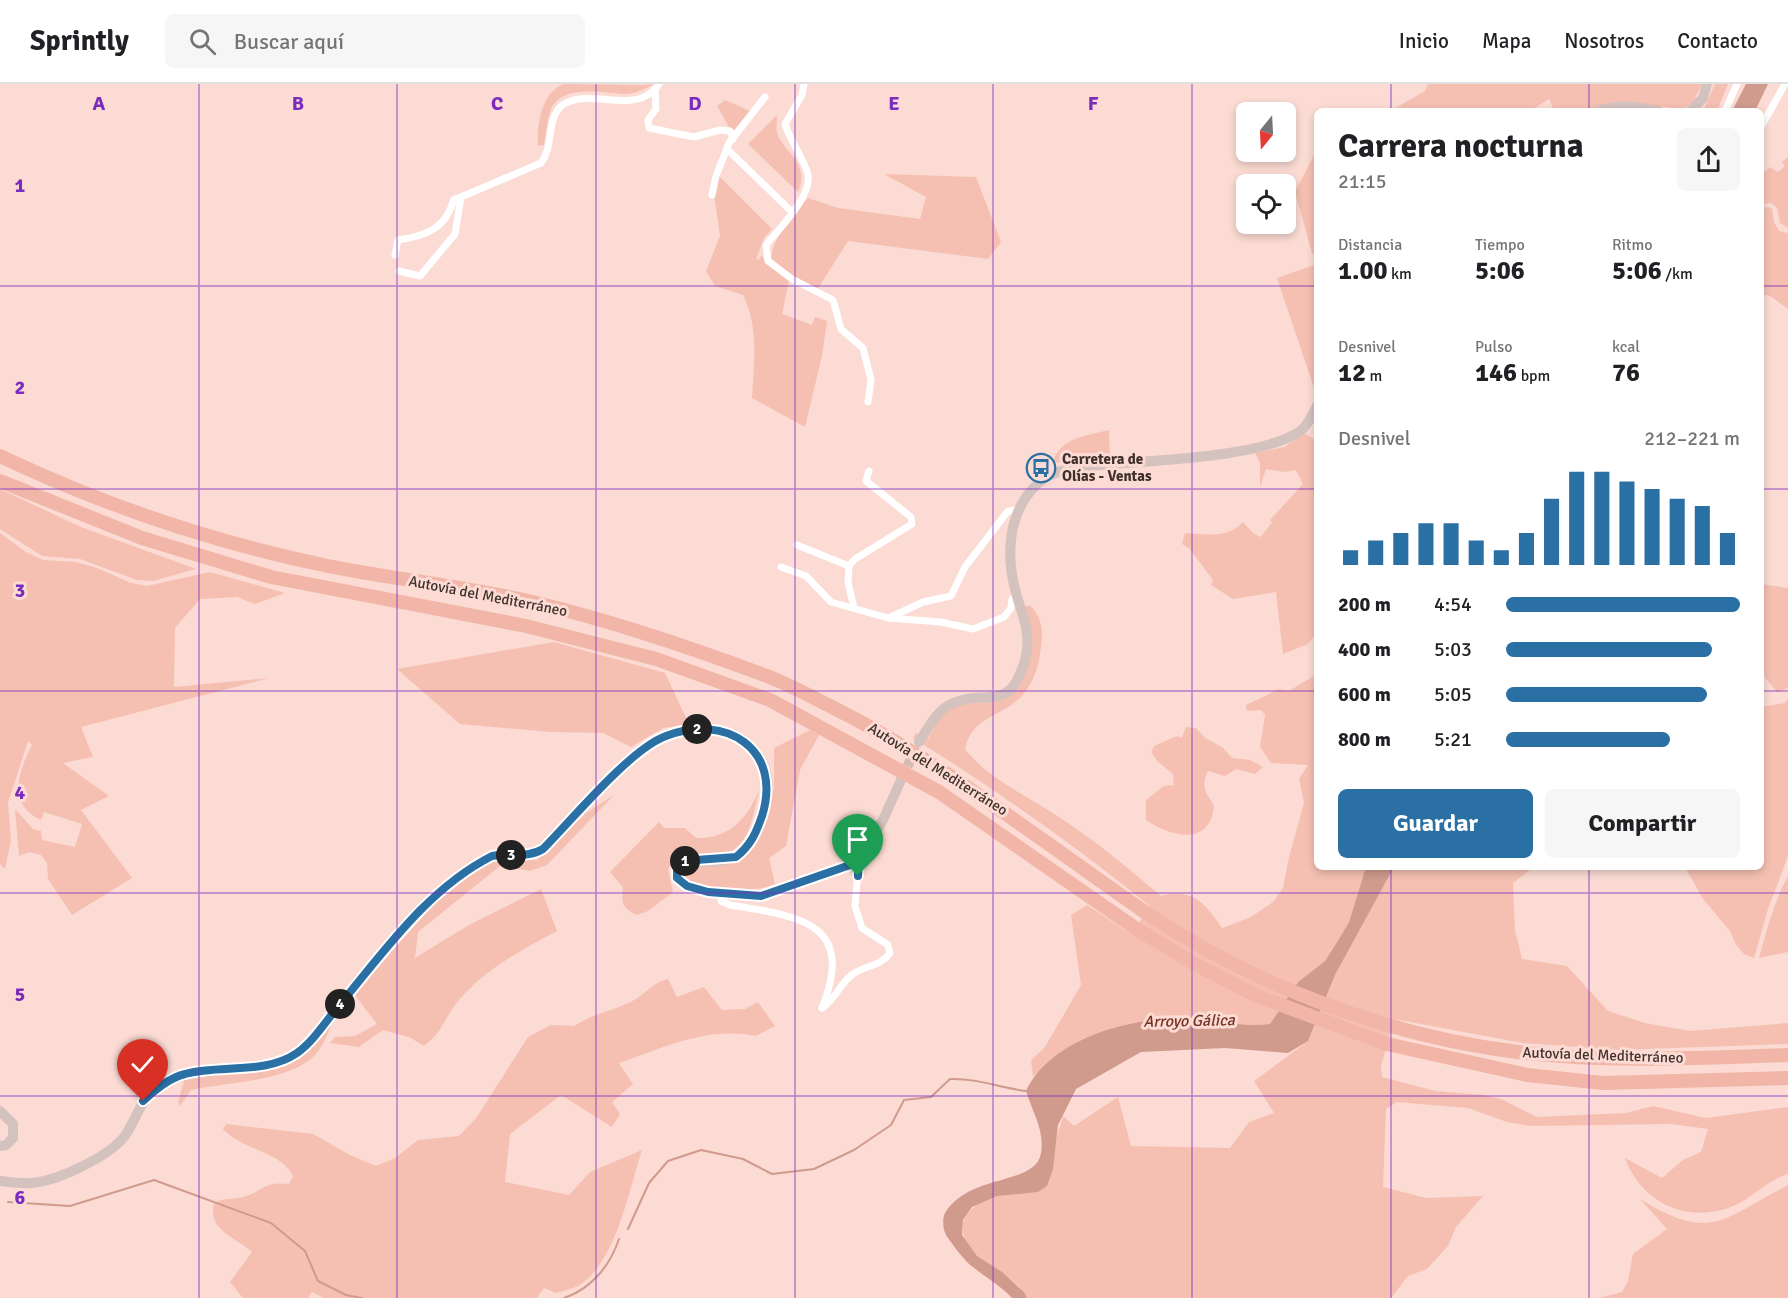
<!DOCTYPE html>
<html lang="es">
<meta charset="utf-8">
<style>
:root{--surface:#fff;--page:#f6f6f6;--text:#202124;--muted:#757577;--line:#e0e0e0;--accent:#2b70a5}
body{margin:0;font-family:Signika,sans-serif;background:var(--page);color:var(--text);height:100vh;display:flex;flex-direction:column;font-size:22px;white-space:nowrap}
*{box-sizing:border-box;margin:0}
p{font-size:20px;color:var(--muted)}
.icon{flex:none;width:33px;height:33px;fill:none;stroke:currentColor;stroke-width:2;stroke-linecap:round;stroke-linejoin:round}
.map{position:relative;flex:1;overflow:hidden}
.sheet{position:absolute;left:1314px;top:24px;width:450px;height:762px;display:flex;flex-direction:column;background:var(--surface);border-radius:9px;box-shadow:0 3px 9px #0003}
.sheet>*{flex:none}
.needle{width:39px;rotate:198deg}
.tools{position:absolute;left:1236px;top:18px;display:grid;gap:12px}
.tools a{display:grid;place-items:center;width:60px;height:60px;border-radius:9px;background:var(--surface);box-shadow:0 3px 9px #0003;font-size:30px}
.pin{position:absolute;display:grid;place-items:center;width:51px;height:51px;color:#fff;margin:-62px -26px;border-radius:50% 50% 50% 0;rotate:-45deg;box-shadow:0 0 6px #0007}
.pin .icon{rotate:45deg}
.km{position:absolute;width:30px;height:30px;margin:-15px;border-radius:50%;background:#222;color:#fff;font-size:16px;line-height:30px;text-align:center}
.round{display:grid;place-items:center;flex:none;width:63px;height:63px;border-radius:9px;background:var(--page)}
.headline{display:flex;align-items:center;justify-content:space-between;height:102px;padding:0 24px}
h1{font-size:33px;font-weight:700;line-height:45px}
.stats{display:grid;grid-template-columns:repeat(3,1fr);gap:9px;height:102px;padding:6px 24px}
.stats div{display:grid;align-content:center}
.stats b{font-size:26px;font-weight:700}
.stats small{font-size:16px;font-weight:400}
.stats p{font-size:16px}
.chart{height:168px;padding:12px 24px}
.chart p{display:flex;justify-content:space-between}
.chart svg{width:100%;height:108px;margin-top:6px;stroke:var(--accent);stroke-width:6}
.primary-button{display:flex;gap:12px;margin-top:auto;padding:12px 24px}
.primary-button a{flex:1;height:69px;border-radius:9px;background:var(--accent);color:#fff;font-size:24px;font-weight:700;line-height:69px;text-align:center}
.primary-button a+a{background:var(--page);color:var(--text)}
ul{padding:0 24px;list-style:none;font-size:20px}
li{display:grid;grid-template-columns:96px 72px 1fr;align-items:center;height:45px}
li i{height:15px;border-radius:8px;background:var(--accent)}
header{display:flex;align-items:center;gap:36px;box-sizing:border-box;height:84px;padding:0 30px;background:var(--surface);border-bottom:2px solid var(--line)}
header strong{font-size:28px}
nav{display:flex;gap:33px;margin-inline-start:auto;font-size:21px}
.search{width:420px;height:54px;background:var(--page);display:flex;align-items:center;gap:15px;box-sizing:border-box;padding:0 21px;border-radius:9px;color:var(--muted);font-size:22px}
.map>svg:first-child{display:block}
.green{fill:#f5c0b2}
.water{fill:#d09b8d}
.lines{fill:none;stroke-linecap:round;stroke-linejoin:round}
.stream{stroke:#d09b8d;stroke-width:2}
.secondary-tunnel{stroke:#d6b9b2;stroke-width:10;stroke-dasharray:10 5;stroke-linecap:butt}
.minor{stroke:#fff;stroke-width:7}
.secondary{stroke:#d4c2be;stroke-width:10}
.motorway{stroke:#f1b6a7;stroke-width:14}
.route-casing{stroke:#fff;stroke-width:12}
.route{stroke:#2b70a5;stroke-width:8}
.grid{fill:none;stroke:#7b2cbf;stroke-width:1.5;stroke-opacity:0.55}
.labels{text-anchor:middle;stroke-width:6;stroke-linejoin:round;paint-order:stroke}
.poi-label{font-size:15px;font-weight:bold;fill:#40312d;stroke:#fbdbd3;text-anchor:start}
.street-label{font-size:15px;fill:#40312d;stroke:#fbdbd3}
.water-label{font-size:16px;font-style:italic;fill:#743322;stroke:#fbdbd3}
.grid-label{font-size:20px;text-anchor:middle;font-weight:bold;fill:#7b2cbf;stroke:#fbdbd3;stroke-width:6;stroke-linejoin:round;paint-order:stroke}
</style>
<header>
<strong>Sprintly</strong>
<div class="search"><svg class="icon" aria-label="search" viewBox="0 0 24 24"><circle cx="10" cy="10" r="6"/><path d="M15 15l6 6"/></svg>Buscar aquí</div>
<nav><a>Inicio</a><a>Mapa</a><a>Nosotros</a><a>Contacto</a></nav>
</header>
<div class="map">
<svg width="1788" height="1214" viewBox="0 0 1788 1214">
<rect width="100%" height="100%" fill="#fbdbd3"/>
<g class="green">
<path d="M564,0L643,1L654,0C645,5 635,10 624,10C601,9 563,0 551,25C547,35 546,50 544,61L538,62C537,41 541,8 564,0Z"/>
<polygon points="1428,0 1702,0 1692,20 1683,25 1614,18 1586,27 1554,27 1549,15 1530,27 1390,27 1425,7"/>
<polygon points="1715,0 1728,0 1717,27 1703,27"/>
<polygon points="725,16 750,27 735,46 729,43 717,22"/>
<path d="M777,31C777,37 775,48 779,54C790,72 809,82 798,108L748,60Z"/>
<polygon points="1317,65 1317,172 1312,169 1295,108"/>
<polygon points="1788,73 1788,144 1780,139 1777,124 1771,119 1761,120 1762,90 1770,83 1778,88 1785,82 1782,78"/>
<path d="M884,90L976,93L1001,158L988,175L848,157L817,206L791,191L771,174C774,150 794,132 808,114L838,124L920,135L926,113Z"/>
<path d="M719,92L772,145L764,154L756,175L759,176L761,171L767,180L789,197L782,230L812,241L815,233L827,237L822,272L805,343L752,314C754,278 759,243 743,211L715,202L706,187L720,152L714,111Z"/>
<polygon points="1764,123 1772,124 1774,138 1779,147 1788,149 1788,225 1770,212 1761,210 1761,125"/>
<polygon points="1317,180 1317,301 1314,304 1277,194"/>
<path d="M1109,346L1110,376L1071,380L1053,378C1061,353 1086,352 1109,346Z"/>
<path d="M1304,349L1317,357V540L1314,543L1316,549L1308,560L1283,570L1276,508L1233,515L1211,501L1213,496L1189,464L1182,460L1185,449C1207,450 1227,455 1243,438L1253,449L1261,453L1272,438L1270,436L1303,400L1296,386L1285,388L1266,385L1260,403V379L1255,369L1285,363Z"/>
<polygon points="0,405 81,443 196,485 153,497 137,496 80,475 42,472 0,445"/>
<path d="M0,449L26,468L43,476L76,478L97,484L131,499L147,502L210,488L285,509L255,520L237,513L200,515L175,544L174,603L269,594L81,643L93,673L63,679L109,712L81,726L132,794L72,831L48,795L47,779L41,771L29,768L19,772L15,725L33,745L41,747L42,756L75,763L82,740L44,728L41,736C7,720 18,688 32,661L28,657L8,719L11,757L5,785L0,780Z"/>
<polygon points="1761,500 1788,504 1788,604 1777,608 1765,594 1761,581"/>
<path d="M1029,521C1038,527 1042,540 1042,550C1041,573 1037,597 1020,614C999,634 973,632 965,665C989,696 1030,713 1062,735C1097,758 1129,785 1161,812C1193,804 1205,819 1222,844L1251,833L1273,818L1283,804L1289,773L1304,719L1299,695L1308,681L1271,679L1260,663L1265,631L1261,626L1247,627L1246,621L1279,605L1289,607L1317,590V783H1366L1349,838L1339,855L1325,877L1298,898L1270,940C1237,945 1202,935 1169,935C1160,934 1151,937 1142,939C1096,948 1067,962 1033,993L1031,976L1045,963L1081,901L1071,831L1087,821L1131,850L1150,822C1074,761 995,705 913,654L916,649L928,655C932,647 936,637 943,631C973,602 1013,644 1027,577C1031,557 1032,542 1025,523Z"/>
<polygon points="554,558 665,589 689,640 663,644 631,663 603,649 551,648 460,640 397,585"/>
<polygon points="1788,614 1788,772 1768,825 1754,874 1744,870 1736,861 1730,847 1703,815 1685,783 1761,783 1761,623 1785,619"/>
<path d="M1186,643L1196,644L1205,654L1222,663L1232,674L1250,676L1263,683L1255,690L1236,685L1225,692L1208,687C1200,703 1206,708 1214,722C1210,763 1171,753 1146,736V716L1164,702L1174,701L1173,690L1157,677L1151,668L1154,662L1177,652L1182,654Z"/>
<path d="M810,646L819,651L800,686L786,762L769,774L775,800C748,811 714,805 686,797L682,791L683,784L690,779H723L763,743L774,704V664Z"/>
<path d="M760,704C751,736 751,770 710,773C695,774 687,769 673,776L668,786L673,808L648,827L637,831C622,824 621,819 623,803L610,788L659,738L664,744H685L696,754C730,755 748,734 760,704Z"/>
<path d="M614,711L547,781L530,787L500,782L418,848L415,874L469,841L541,805L557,847C521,866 480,888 455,921C441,940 445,945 424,962L409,953L383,946L359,963L330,959L335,953L355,952L377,940L354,910L434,820L473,789L494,776H537L586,729Z"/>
<path d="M1394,783H1534L1513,799L1515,846L1522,875L1567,882L1608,927L1645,939L1690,947L1788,939V960L1618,966L1523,959L1394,935L1381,983L1382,993L1435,1007L1484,1011L1501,1015L1537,1033L1626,1029L1653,1022L1706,1034L1788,1023V1090C1771,1095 1756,1110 1740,1119C1694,1142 1643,1123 1625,1074L1662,1094L1683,1076L1701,1068L1708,1045L1671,1040L1531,1042L1507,1038L1468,1024L1397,1018L1386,1025L1383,1103L1426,1114L1483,1112L1456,1143L1448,1162L1427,1185L1408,1192L1391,1214H1027C1018,1194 993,1187 978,1173C950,1147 963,1122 996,1112C1009,1108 1024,1109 1038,1108L1053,1085V1066L1063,1032L1074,1042L1118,1013L1131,1062L1230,1064L1249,1038L1274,1029L1254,997L1308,957L1335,891Z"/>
<path d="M1788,792V868L1759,874C1767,846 1774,817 1788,792Z"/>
<path d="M668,895L677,913L704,903L722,926L745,925L758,918L775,942L756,952C707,942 665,963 619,979L633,1000L612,1018L620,1030L612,1043L561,1011L510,1050L505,1098L569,1111L590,1088L642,1066C629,1106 616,1179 578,1202C572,1205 563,1207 556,1209L544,1204L537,1214H324L312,1208L308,1214H243L230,1198L252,1168C235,1153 207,1146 214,1119C225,1113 232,1116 243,1113C264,1107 263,1097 289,1100L293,1092C281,1067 241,1066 223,1045L226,1040L313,1050L350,1071L376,1082L395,1074L418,1056L459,1052L477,1033L528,953L551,941L574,942C593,929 615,927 636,915C648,907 654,898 668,895Z"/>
<path d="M330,938L332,940C327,951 322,965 313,973C286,998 226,998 191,1006L180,1022L178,1018L184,997L194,992L284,981L308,968Z"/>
<path d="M1788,1101V1214H1599L1622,1208L1628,1197L1633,1170L1667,1145L1640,1115C1711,1159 1722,1135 1788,1101Z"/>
</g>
<g class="water">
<polygon points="1746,0 1768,0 1755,27 1732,27"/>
<path d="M1366,783H1394L1335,891L1308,957L1288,969L1225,964L1141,968L1076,1005L1058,1041L1053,1085L1047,1102L1038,1108L997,1112L972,1123L963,1136L962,1151L977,1172L1002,1188L1024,1208L1027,1214H1012C999,1200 983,1192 969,1180C961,1172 952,1160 946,1151C943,1145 942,1135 945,1129C969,1089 1036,1102 1041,1069C1045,1047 1032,1027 1026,1007C1053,951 1139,931 1196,935C1221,936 1245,944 1270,940L1298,898L1325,877L1339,855L1349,838Z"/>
</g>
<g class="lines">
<g class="stream">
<polyline points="8,1118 70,1122 154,1096 271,1139 305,1167 318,1197 346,1211 362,1214"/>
<path d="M628,1145L649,1099L668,1077L701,1066L743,1075L772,1090L814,1085L854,1066L891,1041L904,1016L931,1013L950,995C977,994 1000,1004 1026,1007"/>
<path d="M564,1214C591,1205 610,1182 619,1155"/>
</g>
<polyline class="secondary-tunnel" points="901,696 916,664"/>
<g class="minor">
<path d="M804,0L802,11L785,40C790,57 805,76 808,91C812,112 778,146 766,161L768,177L792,195L833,216L841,245L863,264L871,296L868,318"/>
<polyline points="655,5 656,25 648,36 649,44 694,53 720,46 730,47 733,55"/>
<polyline points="1725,27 1737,0"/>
<polyline points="1761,43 1785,0"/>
<polyline points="727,65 792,128"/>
<polyline points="712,111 716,92 729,59 765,13"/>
<path d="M395,171L398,156C427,152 446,144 454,115L461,113"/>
<path d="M399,187L420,192L455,150L461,113L541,79C554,62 546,39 560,23C587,0 636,35 659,0"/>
<polyline points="797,461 849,482 848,499 854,523"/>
<polyline points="849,482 855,475 912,440 911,433 866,397 869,387"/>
<polyline points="781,483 806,492 831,518 888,534 941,538 973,545 1004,533 1011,524 1012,515 1017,512"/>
<polyline points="889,534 923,518 951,512 965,483 1008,427 1016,426"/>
<path d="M722,810L721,817L730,821C797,832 857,837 822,924"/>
<path d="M822,924C835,916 840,899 853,890C865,881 880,883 890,869L888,861L862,844L855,822L859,773"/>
</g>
<g class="secondary">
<path d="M1599,27C1619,19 1638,23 1658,27"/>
<polyline points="1691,27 1703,14 1707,0"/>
<path d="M919,658C927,646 937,626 951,620C987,603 1009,632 1025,576C1033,548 1020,528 1014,501C1005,462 1011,418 1045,394C1061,384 1084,383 1102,381C1153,376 1258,374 1299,348C1308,342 1312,331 1317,322"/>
<polyline points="0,1027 13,1040 13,1054 6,1061 0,1062"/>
<path d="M0,1097C10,1098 22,1100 32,1099C57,1097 108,1073 124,1053C136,1037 139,1017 156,1005C196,975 253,996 295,970C314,958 326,937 340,920C384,866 428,804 492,773C510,767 526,775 543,765C576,732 622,673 663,653C701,635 758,646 767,693C770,709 764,724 760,738C755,751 750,764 737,772C723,780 699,777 683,777L677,785V793L687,802L708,808L761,812L850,781L865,766L883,736L901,696"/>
</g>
<g class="motorway">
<path d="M0,372C103,421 216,459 328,482C398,496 469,503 537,519C616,538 692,564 767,592C788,600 808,611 828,621C941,677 1039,755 1142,826C1252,901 1387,952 1518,968C1608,979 1698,974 1788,971"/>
<polyline points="0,397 142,454 271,493 526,542 656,575 770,616 939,708 1135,844 1195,880 1257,912 1387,960 1527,991 1603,999 1788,994"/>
</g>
</g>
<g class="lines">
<g class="route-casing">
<path id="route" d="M143,1017C155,1006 169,994 185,990C220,980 265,991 297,969C315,956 327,935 342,918C386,865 429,804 492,772C510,768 526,775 543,765C572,736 630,665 666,652C726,629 783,665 762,732C756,749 751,761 736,773L683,777L677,785V794L687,802L708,808L761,812L850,781L859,773L858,792"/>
</g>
<use href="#route" class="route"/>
</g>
<path class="grid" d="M199,0V1214M397,0V1214M596,0V1214M795,0V1214M993,0V1214M1192,0V1214M1391,0V27M1589,0V27M0,202H1317M1761,202H1788M0,405H1317M1761,405H1788M0,607H1317M1761,607H1788M1391,783V1214M1589,783V1214M0,809H1788M0,1012H1788"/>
<defs>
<g id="bus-ring" transform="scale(1.5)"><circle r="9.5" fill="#fbdbd3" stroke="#2b70a5" stroke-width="1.5"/><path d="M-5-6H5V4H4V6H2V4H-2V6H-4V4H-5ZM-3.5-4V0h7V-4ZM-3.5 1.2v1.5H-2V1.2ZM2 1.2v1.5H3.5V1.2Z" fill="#2b70a5"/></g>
</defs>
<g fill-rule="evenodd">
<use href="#bus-ring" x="1041" y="384"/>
</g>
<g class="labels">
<g class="poi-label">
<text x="1062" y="380">Carretera de<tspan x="1062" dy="17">Olías - Ventas</tspan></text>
</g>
<g class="street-label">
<text transform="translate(488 512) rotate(11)" y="5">Autovía del Mediterráneo</text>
<text transform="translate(938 685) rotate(32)" y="5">Autovía del Mediterráneo</text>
<text transform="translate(1603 971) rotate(2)" y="5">Autovía del Mediterráneo</text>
</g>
<g class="water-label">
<text transform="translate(1189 936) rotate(-1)" y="6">Arroyo Gálica</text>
</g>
</g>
<g class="grid-label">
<text x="99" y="26">A</text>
<text x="298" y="26">B</text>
<text x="497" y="26">C</text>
<text x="695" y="26">D</text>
<text x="894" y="26">E</text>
<text x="1093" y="26">F</text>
<text x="20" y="108">1</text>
<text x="20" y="310">2</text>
<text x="20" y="513">3</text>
<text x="20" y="715">4</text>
<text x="20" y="917">5</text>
<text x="20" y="1120">6</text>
</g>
</svg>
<div class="tools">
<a><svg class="needle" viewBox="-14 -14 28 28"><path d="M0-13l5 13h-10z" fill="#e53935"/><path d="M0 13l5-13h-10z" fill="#757577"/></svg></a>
<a><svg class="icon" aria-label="locate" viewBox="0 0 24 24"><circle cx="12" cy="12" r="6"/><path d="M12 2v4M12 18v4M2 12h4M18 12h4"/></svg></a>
</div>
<div class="pin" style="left:858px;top:792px;background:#1e9e55"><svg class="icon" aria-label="arrive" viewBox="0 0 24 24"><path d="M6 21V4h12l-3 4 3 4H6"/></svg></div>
<div class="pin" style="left:143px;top:1017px;background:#d93025"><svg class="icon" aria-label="check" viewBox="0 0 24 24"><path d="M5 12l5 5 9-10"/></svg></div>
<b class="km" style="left:685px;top:777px">1</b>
<b class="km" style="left:697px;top:645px">2</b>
<b class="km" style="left:511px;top:771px">3</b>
<b class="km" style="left:340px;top:920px">4</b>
<section class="sheet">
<div class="headline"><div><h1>Carrera nocturna</h1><p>21:15</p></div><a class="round"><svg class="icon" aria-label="share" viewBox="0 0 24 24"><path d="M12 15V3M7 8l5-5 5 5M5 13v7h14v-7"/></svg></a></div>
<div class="stats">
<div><p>Distancia</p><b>1.00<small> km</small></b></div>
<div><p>Tiempo</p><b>5:06</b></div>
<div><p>Ritmo</p><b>5:06<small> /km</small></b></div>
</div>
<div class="stats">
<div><p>Desnivel</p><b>12<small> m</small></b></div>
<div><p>Pulso</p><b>146<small> bpm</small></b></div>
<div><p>kcal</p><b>76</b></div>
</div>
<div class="chart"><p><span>Desnivel</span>212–221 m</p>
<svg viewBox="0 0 160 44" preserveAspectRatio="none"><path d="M5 44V38M15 44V34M25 44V31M35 44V27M45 44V27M55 44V34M65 44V38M75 44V31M85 44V17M95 44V6M105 44V6M115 44V10M125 44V13M135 44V17M145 44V20M155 44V31"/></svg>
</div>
<ul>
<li><b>200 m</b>4:54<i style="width:100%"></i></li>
<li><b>400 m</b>5:03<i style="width:88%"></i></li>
<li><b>600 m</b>5:05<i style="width:86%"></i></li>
<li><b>800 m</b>5:21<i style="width:70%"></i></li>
</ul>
<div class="primary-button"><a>Guardar</a><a>Compartir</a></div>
</section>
</div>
